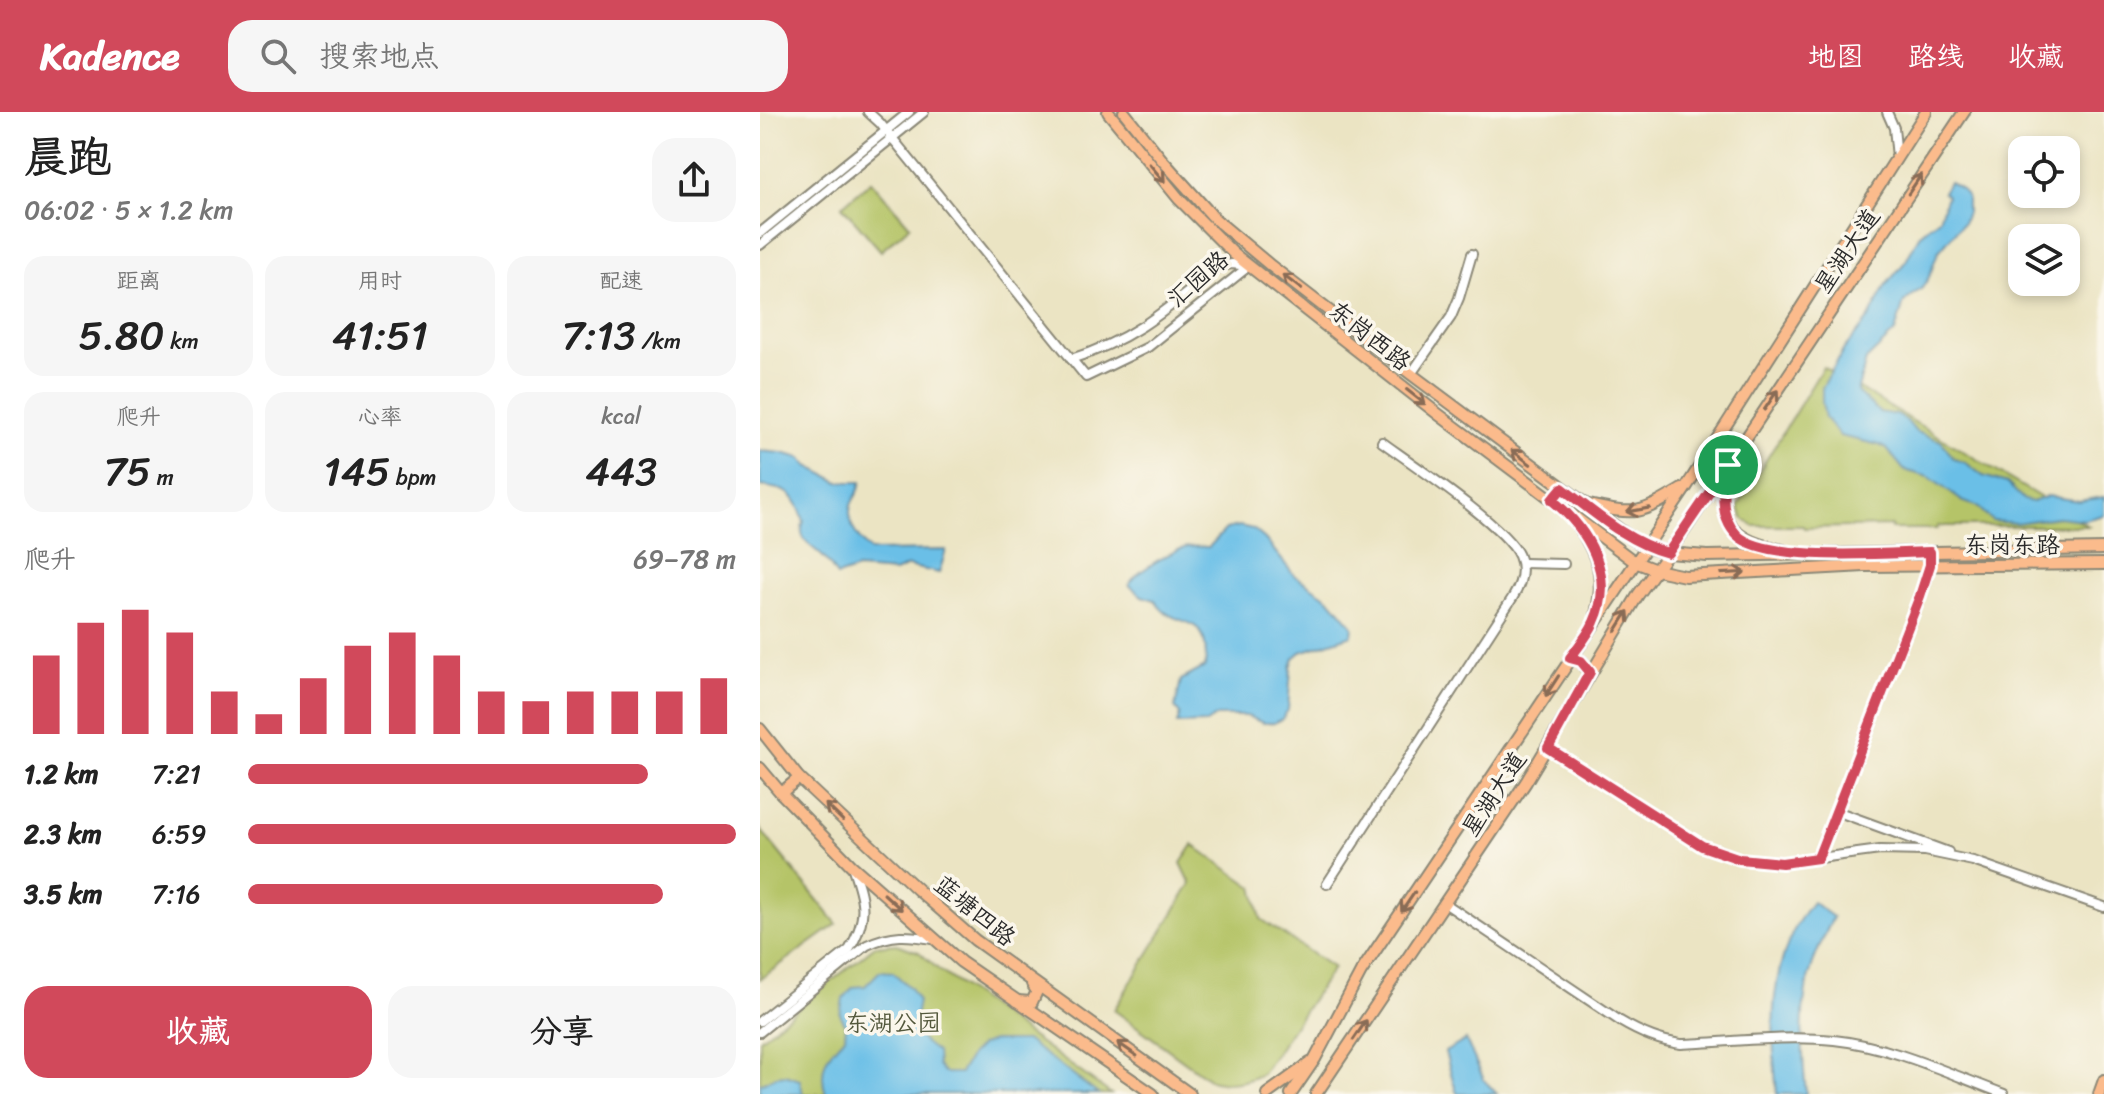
<!DOCTYPE html>
<html lang="zh">
<meta charset="utf-8">
<style>
:root{--surface:#fff;--page:#f6f6f6;--text:#222;--muted:#767676;--accent:#d1495b}
body{margin:0;font-family:Sriracha,"LXGW WenKai TC",sans-serif;background:var(--page);color:var(--text);height:100vh;display:flex;flex-direction:column;font-size:30px;white-space:nowrap}
*{box-sizing:border-box;margin:0}
p{font-size:26px;color:var(--muted)}
.icon{flex:none;width:44px;height:44px;fill:none;stroke:currentColor;stroke-width:2;stroke-linecap:round;stroke-linejoin:round}
.map{position:relative;flex:1;overflow:hidden}
.panel{display:flex;flex-direction:column;background:var(--surface);width:760px}
.panel>*{flex:none}
.buttons{position:absolute;left:1248px;top:24px;display:grid;gap:16px}
.buttons a{display:grid;place-items:center;width:72px;height:72px;border-radius:16px;background:var(--surface);box-shadow:0 4px 12px #0003;font-size:40px}
.pin{position:absolute;display:grid;place-items:center;width:68px;height:68px;color:#fff;margin:-34px;border:4px solid #fff;border-radius:50%;box-shadow:0 2px 8px #0007}
.round{display:grid;place-items:center;flex:none;width:84px;height:84px;border-radius:24px;background:var(--page)}
.headline{display:flex;align-items:center;justify-content:space-between;height:136px;padding:0 24px}
h1{font-size:44px;font-weight:600;line-height:60px}
.metrics{display:grid;grid-template-columns:repeat(3,1fr);gap:12px;height:136px;padding:8px 24px}
.metrics div{display:grid;align-content:center;border-radius:20px;background:var(--page);text-align:center}
.metrics b{font-size:40px;font-weight:600}
.metrics small{font-size:22px;font-weight:400}
.metrics p{font-size:22px}
.chart{height:224px;padding:16px 24px}
.chart p{display:flex;justify-content:space-between}
.chart svg{width:100%;height:144px;margin-top:8px;stroke:var(--accent);stroke-width:6}
.primary-button{display:flex;gap:16px;margin-top:auto;padding:16px 24px}
.primary-button a{flex:1;height:92px;border-radius:24px;background:var(--accent);color:#fff;font-size:32px;font-weight:600;line-height:92px;text-align:center}
.primary-button a+a{background:var(--page);color:var(--text)}
ul{padding:0 24px;list-style:none;font-size:26px}
li{display:grid;grid-template-columns:128px 96px 1fr;align-items:center;height:60px}
li i{height:20px;border-radius:10px;background:var(--accent)}
header{display:flex;align-items:center;gap:48px;box-sizing:border-box;height:112px;padding:0 40px;background:var(--accent);color:#fff}
header strong{font-size:38px}
nav{display:flex;gap:44px;margin-inline-start:auto;font-size:28px}
.search{width:560px;height:72px;background:var(--page);display:flex;align-items:center;gap:20px;box-sizing:border-box;padding:0 28px;border-radius:24px;color:var(--muted);font-size:30px}
main{display:flex;flex:1;min-height:0}
.map>svg:first-child{display:block}
.green{fill:#b5c467;stroke:#707849;stroke-width:2}
.water{fill:#6bbfe7;stroke:#4b7589;stroke-width:2}
.lines{fill:none;stroke-linecap:round;stroke-linejoin:round}
.minor-casing{stroke:#8b8877;stroke-width:12}
.major-casing{stroke:#8b8877;stroke-width:14}
.minor{stroke:#fff;stroke-width:8}
.major{stroke:#fbbb8c;stroke-width:10}
.oneway{stroke:#896c57}
.route-casing{stroke:#fff;stroke-width:16}
.route{stroke:#d1495b;stroke-width:10}
.labels{text-anchor:middle;stroke-width:7;stroke-linejoin:round;paint-order:stroke}
.street-label{font-size:24px;fill:#2b2b2b;stroke:#fbf7ec}
.park-label{font-size:24px;fill:#54593d;stroke:#fbf7ec}
</style>
<header>
<strong>Kadence</strong>
<div class="search"><svg class="icon" aria-label="search" viewBox="0 0 24 24"><circle cx="10" cy="10" r="6"/><path d="M15 15l6 6"/></svg>搜索地点</div>
<nav><a>地图</a><a>路线</a><a>收藏</a></nav>
</header>
<main>
<section class="panel">
<div class="headline"><div><h1>晨跑</h1><p>06:02 · 5 × 1.2 km</p></div><a class="round"><svg class="icon" aria-label="share" viewBox="0 0 24 24"><path d="M12 15V3M7 8l5-5 5 5M5 13v7h14v-7"/></svg></a></div>
<div class="metrics">
<div><p>距离</p><b>5.80<small> km</small></b></div>
<div><p>用时</p><b>41:51</b></div>
<div><p>配速</p><b>7:13<small> /km</small></b></div>
</div>
<div class="metrics">
<div><p>爬升</p><b>75<small> m</small></b></div>
<div><p>心率</p><b>145<small> bpm</small></b></div>
<div><p>kcal</p><b>443</b></div>
</div>
<div class="chart"><p><span>爬升</span>69–78 m</p>
<svg viewBox="0 0 160 44" preserveAspectRatio="none"><path d="M5 44V20M15 44V10M25 44V6M35 44V13M45 44V31M55 44V38M65 44V27M75 44V17M85 44V13M95 44V20M105 44V31M115 44V34M125 44V31M135 44V31M145 44V31M155 44V27"/></svg>
</div>
<ul>
<li><b>1.2 km</b>7:21<i style="width:82%"></i></li>
<li><b>2.3 km</b>6:59<i style="width:100%"></i></li>
<li><b>3.5 km</b>7:16<i style="width:85%"></i></li>
</ul>
<div class="primary-button"><a>收藏</a><a>分享</a></div>
</section>
<div class="map">
<svg width="1344" height="982" viewBox="0 0 1344 982">
<rect width="100%" height="100%" fill="#fbf7ec"/>
<filter id="ink" filterUnits="userSpaceOnUse"><feTurbulence type="fractalNoise" baseFrequency=".0125" numOctaves="2"/><feDisplacementMap in="SourceGraphic" scale="16" xChannelSelector="R" yChannelSelector="G"/><feConvolveMatrix kernelMatrix="1 2 1 2 8 2 1 2 1" color-interpolation-filters="sRGB"/></filter>
<filter id="wash" filterUnits="userSpaceOnUse"><feTurbulence type="fractalNoise" baseFrequency=".006" numOctaves="4" result="noise"/><feDisplacementMap in="SourceGraphic" scale="32" xChannelSelector="R" yChannelSelector="G"/><feGaussianBlur stdDeviation="1.8" result="paint"/><feColorMatrix in="noise" values="0 0 0 0 0 0 0 0 0 0 0 0 0 0 0 0 0 1.4 0 .05"/><feComposite in="paint" operator="in"/></filter>
<g filter="url(#wash)">
<rect width="100%" height="100%" fill="#ebe4c3"/>
<g class="green">
<polygon points="111,69 150,114 121,139 82,94"/>
<polygon points="1063,255 1328,414 1178,414 1177,417 1131,417 1131,414 1044,416 1043,414 993,414 983,406 978,394"/>
<polygon points="0,717 77,812 0,867"/>
<path d="M433,733L493,775L501,807L573,856L502,962C484,971 469,973 450,968L354,898L431,772L421,751Z"/>
<polygon points="137,832 159,840 179,858 351,982 0,982 0,927 115,834"/>
</g>
<g class="water">
<polygon points="1189,70 1201,77 1207,85 1207,100 1203,111 1178,140 1169,165 1162,176 1144,190 1135,220 1106,248 1097,280 1119,300 1137,303 1147,309 1156,320 1181,329 1194,347 1206,351 1223,364 1247,371 1264,388 1273,390 1288,384 1319,389 1344,385 1344,403 1324,408 1298,405 1256,411 1232,409 1218,395 1202,389 1169,365 1144,358 1127,337 1119,333 1080,324 1065,306 1062,290 1062,276 1084,237 1109,206 1126,173 1146,149 1160,122 1179,107 1187,84 1183,80"/>
<path d="M0,339L22,341L41,346L48,354L79,370H101C100,380 94,384 91,393C86,413 98,426 110,439L186,438L179,461L148,454L135,460L97,457L77,464C73,459 70,452 65,447C55,435 35,429 44,409C35,381 29,377 0,374Z"/>
<path d="M479,414L493,417L505,427L534,463L570,487L593,514L592,523L541,540L534,546L531,555L528,598L522,607L514,611H503L487,604H457L446,611L417,612L420,602L415,596L421,568L445,555C452,494 412,521 395,488L382,484L369,473C375,460 414,437 429,435C436,434 443,435 449,435L466,417Z"/>
<path d="M1052,790L1073,805C1066,820 1059,835 1053,851C1038,892 1042,940 1046,982H1017C1010,915 1008,845 1052,790Z"/>
<path d="M120,859L133,860L150,876L158,889C152,920 151,921 177,940L178,954L184,961H200L211,943L221,933L232,929H267L338,982H66C58,958 66,941 85,925L86,913L80,902L83,887L93,875L105,874Z"/>
<polygon points="706,928 724,968 737,982 698,982 696,979 685,940"/>
<polygon points="25,963 40,968 43,982 0,982 0,972 16,964"/>
</g>
</g>
<g filter="url(#ink)">
<g class="lines">
<g class="minor-casing">
<g id="minor">
<polyline points="108,0 120,11 326,265 388,235 489,154"/>
<polyline points="1127,0 1134,16 1137,45"/>
<polyline points="0,121 149,0"/>
<polyline points="0,133 164,0"/>
<path d="M311,247C376,227 408,196 460,154L472,152L488,154"/>
<polyline points="651,262 691,205 699,186 712,142"/>
<polyline points="762,451 804,452"/>
<polyline points="788,636 942,734 980,747 1022,751 1120,738 1165,739 1213,749 1344,795"/>
<polyline points="1076,699 1188,740"/>
<polyline points="1058,746 1160,484 1170,453 1170,440"/>
<path d="M567,772L753,485C761,472 765,458 759,444C748,416 651,351 622,330"/>
<path d="M686,792L860,909C880,921 898,929 921,932C972,930 1024,923 1074,928C1132,934 1190,962 1244,982"/>
<path d="M0,909L89,838C109,805 104,788 92,754"/>
<path d="M0,920L107,833C133,821 147,823 174,827"/>
</g>
</g>
<g class="major-casing">
<g id="major">
<polyline points="348,0 419,87 474,142 678,302 875,450 896,458 925,464 1105,454 1344,452"/>
<polyline points="364,0 403,49 455,107 511,154 651,262 871,426 886,435 908,441 947,444 1344,437"/>
<path d="M967,359C956,414 973,428 1023,438"/>
<path d="M829,393C877,404 880,402 922,377"/>
<path d="M818,413C839,447 845,463 836,503"/>
<polyline points="810,546 821,549 830,560"/>
<polyline points="0,617 39,666 158,778 215,828 430,982"/>
<polyline points="0,656 21,681 91,753 201,850 393,982"/>
<polyline points="21,681 39,666"/>
<polyline points="257,889 272,890 277,879 272,872"/>
<polyline points="507,982 550,951"/>
<polyline points="531,982 555,947 601,860 927,374 1166,0"/>
<polyline points="556,982 766,670 878,483 924,419 1204,0"/>
<polyline points="1339,982 1344,968"/>
</g>
</g>
<use href="#minor" class="minor"/>
<use href="#major" class="major"/>
</g>
<defs><path id="oneway-shaft" d="M-6 0H5M1.5-3L5.5 0L1.5 3" fill="none" stroke-width="1.6" stroke-linecap="round" stroke-linejoin="round" transform="scale(2)"/></defs>
<g class="oneway">
<use href="#oneway-shaft" transform="translate(397 61) rotate(50)"/>
<use href="#oneway-shaft" transform="translate(1155 72) rotate(-56)"/>
<use href="#oneway-shaft" transform="translate(532 170) rotate(-143)"/>
<use href="#oneway-shaft" transform="translate(656 285) rotate(38)"/>
<use href="#oneway-shaft" transform="translate(1011 288) rotate(-56)"/>
<use href="#oneway-shaft" transform="translate(761 345) rotate(-143)"/>
<use href="#oneway-shaft" transform="translate(878 398) rotate(170)"/>
<use href="#oneway-shaft" transform="translate(973 461) rotate(-3)"/>
<use href="#oneway-shaft" transform="translate(862 509) rotate(-58)"/>
<use href="#oneway-shaft" transform="translate(792 574) rotate(123)"/>
<use href="#oneway-shaft" transform="translate(74 700) rotate(-136)"/>
<use href="#oneway-shaft" transform="translate(133 790) rotate(42)"/>
<use href="#oneway-shaft" transform="translate(648 790) rotate(124)"/>
<use href="#oneway-shaft" transform="translate(600 918) rotate(-56)"/>
<use href="#oneway-shaft" transform="translate(367 937) rotate(-145)"/>
</g>
</g>
<g class="lines" filter="url(#ink)">
<g class="route-casing">
<path id="route" d="M968,353C963,376 958,404 977,423C1006,451 1130,441 1170,440V453L1160,484L1058,746L1022,751L980,747L942,734L788,636L830,560L821,549L810,546C818,535 829,522 834,510C856,463 828,417 792,388L802,376C835,401 867,430 908,441Z"/>
</g>
<use href="#route" class="route"/>
</g>
<g class="labels">
<g class="street-label">
<text transform="translate(1087 139) rotate(-56)" y="8">星湖大道</text>
<text transform="translate(438 167) rotate(-41)" y="8">汇园路</text>
<text transform="translate(610 224) rotate(38)" y="8">东岗西路</text>
<text x="1252" y="441">东岗东路</text>
<text transform="translate(734 682) rotate(-57)" y="8">星湖大道</text>
<text transform="translate(215 799) rotate(39)" y="8">蓝塘四路</text>
</g>
<g class="park-label">
<text x="133" y="919">东湖公园</text>
</g>
</g>
</svg>
<div class="buttons">
<a><svg class="icon" aria-label="locate" viewBox="0 0 24 24"><circle cx="12" cy="12" r="6"/><path d="M12 2v4M12 18v4M2 12h4M18 12h4"/></svg></a>
<a><svg class="icon" aria-label="layers" viewBox="0 0 24 24"><path d="M12 4l9 5-9 5-9-5zM3 14l9 5 9-5"/></svg></a>
</div>
<div class="pin" style="left:968px;top:353px;background:#1e9e55"><svg class="icon" aria-label="arrive" viewBox="0 0 24 24"><path d="M6 21V4h12l-3 4 3 4H6"/></svg></div>
</div>
</main>
